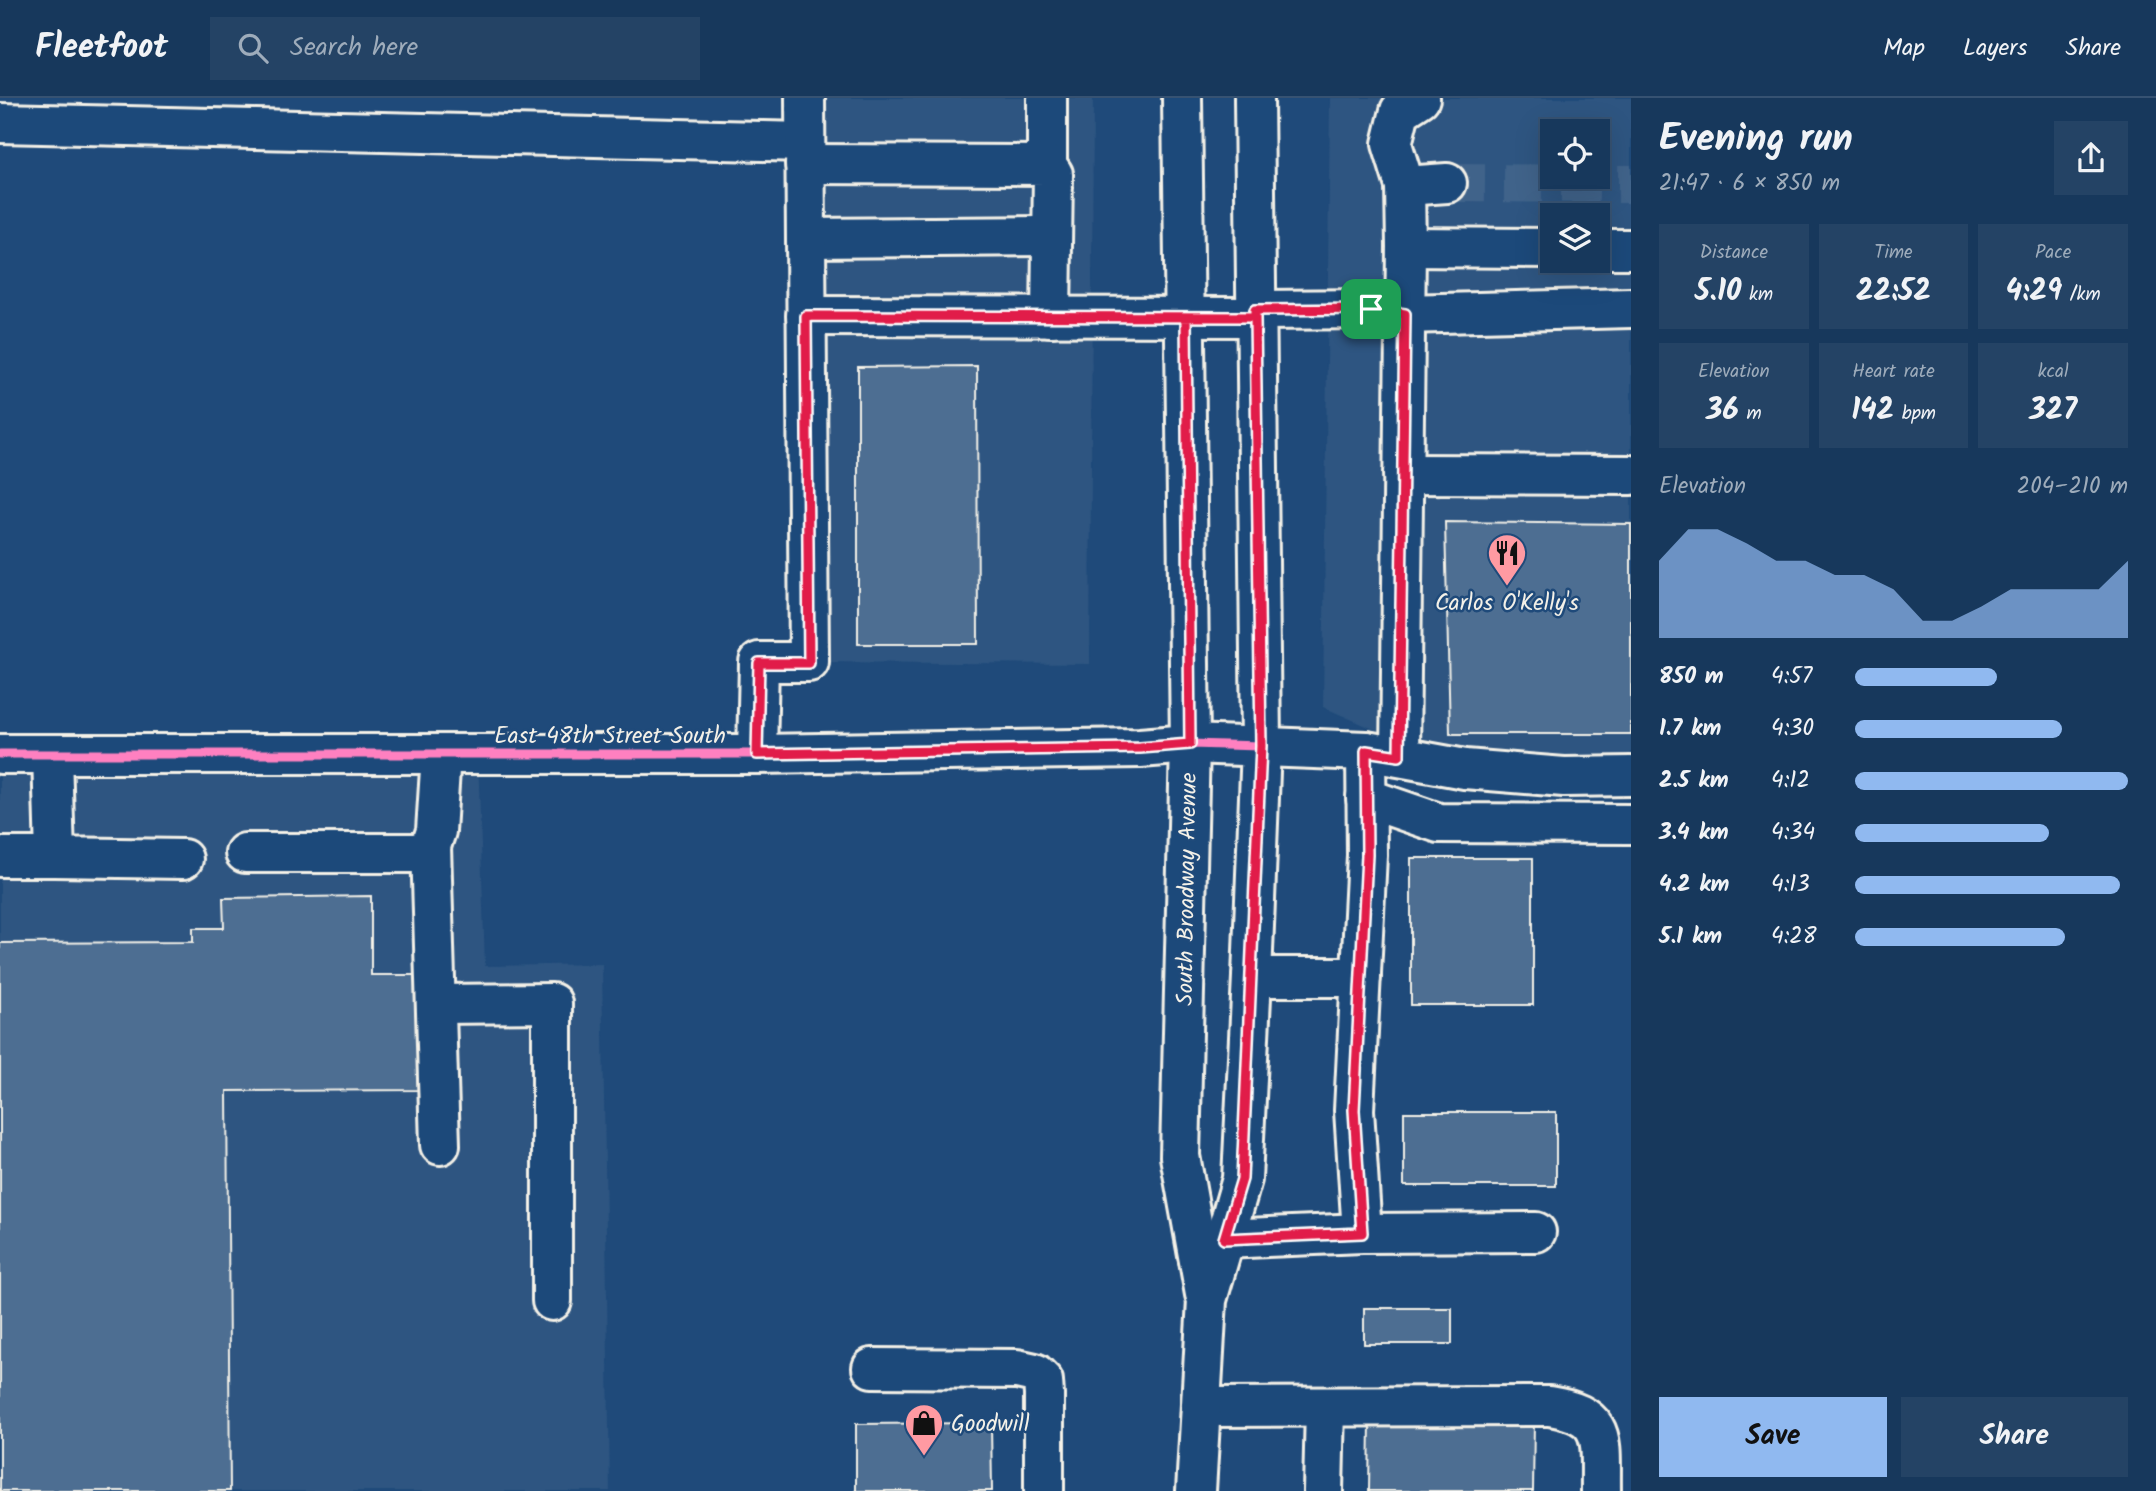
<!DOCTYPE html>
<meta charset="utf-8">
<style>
:root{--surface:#17385c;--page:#244365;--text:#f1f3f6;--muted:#9eacbb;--line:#365272;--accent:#90b9f0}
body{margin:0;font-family:Kalam,sans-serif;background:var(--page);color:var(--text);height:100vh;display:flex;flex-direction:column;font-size:26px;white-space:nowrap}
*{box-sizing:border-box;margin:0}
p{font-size:23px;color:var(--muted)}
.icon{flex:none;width:38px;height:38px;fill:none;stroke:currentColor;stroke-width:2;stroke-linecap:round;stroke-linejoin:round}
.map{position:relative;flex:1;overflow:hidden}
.details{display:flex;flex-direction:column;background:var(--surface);width:525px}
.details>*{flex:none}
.buttons{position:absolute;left:1540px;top:21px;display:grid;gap:14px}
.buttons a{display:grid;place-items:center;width:70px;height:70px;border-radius:0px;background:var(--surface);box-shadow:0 7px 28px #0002,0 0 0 2px var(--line);font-size:35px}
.pin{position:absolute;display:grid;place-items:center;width:60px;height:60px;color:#fff;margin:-30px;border-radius:14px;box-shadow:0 4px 10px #0006}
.round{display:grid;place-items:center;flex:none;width:74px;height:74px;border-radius:0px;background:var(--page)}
.head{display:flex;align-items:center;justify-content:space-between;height:119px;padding:0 28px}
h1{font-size:38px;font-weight:700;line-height:52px}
.metrics{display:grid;grid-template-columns:repeat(3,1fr);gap:10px;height:119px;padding:7px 28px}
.metrics div{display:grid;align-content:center;border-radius:0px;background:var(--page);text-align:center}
.metrics b{font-size:30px;font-weight:700}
.metrics small{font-size:19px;font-weight:400}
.metrics p{font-size:19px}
.chart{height:196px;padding:14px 28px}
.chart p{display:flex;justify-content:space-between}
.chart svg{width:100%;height:126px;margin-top:7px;fill:var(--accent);opacity:.7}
.action{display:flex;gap:14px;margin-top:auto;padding:14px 28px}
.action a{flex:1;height:80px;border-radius:0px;background:var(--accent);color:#111;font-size:28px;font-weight:700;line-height:80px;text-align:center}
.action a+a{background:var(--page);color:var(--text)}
ul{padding:0 28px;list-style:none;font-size:23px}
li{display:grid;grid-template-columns:112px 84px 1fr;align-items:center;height:52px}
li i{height:18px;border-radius:9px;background:var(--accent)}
header{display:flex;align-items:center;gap:42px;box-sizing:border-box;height:98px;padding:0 35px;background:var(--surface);border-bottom:2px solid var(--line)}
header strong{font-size:33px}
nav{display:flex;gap:38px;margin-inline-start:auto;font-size:24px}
.search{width:490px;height:63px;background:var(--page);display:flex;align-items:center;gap:18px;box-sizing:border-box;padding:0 24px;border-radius:0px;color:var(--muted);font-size:26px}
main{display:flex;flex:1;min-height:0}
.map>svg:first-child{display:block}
.built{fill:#2d5581;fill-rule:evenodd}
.building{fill:#4d6e92;stroke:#f4f1e8;stroke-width:2}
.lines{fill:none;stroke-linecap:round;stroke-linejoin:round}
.minor-tunnel{stroke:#3f638a;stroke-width:38;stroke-dasharray:38 19;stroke-linecap:butt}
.minor-casing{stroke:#f4f1e8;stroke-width:44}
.major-casing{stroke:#f4f1e8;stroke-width:44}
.minor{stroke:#1f4a7a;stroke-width:38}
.major{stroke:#1f4a7a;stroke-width:38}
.cycleway-casing{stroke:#1f4a7a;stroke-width:13}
.cycleway{stroke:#ff80c0;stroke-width:9}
.route-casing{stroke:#fff;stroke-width:14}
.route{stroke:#e11d48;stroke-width:9}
.labels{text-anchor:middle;stroke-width:5;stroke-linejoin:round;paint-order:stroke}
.poi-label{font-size:23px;fill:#f4f1e8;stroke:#1f4a7a}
.street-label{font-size:23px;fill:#f4f1e8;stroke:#1f4a7a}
</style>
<header>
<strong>Fleetfoot</strong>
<div class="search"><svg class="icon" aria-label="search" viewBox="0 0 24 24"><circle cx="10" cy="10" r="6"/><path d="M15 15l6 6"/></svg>Search here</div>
<nav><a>Map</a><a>Layers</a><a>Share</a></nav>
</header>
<main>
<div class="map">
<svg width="1631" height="1393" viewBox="0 0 1631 1393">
<rect width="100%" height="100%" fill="#1f4a7a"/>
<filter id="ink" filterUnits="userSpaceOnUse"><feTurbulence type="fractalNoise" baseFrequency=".0143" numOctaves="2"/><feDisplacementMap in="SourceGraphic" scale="14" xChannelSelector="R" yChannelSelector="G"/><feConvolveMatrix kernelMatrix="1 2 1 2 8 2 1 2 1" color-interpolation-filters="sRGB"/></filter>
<g filter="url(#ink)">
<g class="built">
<polygon points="807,0 1093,0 1090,566 809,564"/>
<path d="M1330,0H1631V670L1465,671L1323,609ZM1552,33H1598V79H1552ZM1552,117H1598V163H1552Z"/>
<polygon points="478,656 485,868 602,866 610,1393 0,1393 0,658"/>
</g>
<g class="building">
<polygon points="977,268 978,546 858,546 858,269"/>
<polygon points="1445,424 1631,426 1631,636 1450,636"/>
<rect x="1411" y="760" width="122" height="147"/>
<polygon points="371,798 371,877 422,877 423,992 227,993 230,1393 0,1393 0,845 193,844 193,830 224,830 223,800"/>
<rect x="1404" y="1014" width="152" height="74"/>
<rect x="1364" y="1210" width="88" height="36"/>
<polygon points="1370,1322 1534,1323 1533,1393 1369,1393"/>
<polygon points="991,1325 992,1393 856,1393 856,1326"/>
</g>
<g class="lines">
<polyline class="minor-tunnel" points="1447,85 1631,86"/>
<g class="minor-casing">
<g id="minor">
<polyline points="1047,0 1047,67"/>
<polyline points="0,25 805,44"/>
<polyline points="805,66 1047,67 1053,76 1051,219"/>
<polyline points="1405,88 1447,85"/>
<polyline points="806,140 1052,138"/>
<polyline points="1406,149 1552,150"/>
<polyline points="1598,151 1631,151"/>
<polyline points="1255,212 1371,211 1405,216 1631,210"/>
<polyline points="806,218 1255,219"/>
<polyline points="1403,376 1631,377"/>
<polyline points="0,656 757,656 1140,650 1190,646 1366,653 1465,671 1564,679 1631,678"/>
<polyline points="52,656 55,759 183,761"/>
<polyline points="757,656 759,564 809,564 805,0"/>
<polyline points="1400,658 1406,149 1405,88 1392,46 1400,13 1420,0"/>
<polyline points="1366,700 1439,725 1631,726"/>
<polyline points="431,748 440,1047"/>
<polyline points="245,755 418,755 431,748 436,733 441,656"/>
<polyline points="0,759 55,759"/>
<polyline points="1252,879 1361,879"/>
<polyline points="436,906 552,905 552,1203"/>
<polyline points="1362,1135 1354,1012 1367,757 1366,653"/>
<polyline points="1224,1141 1362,1135 1536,1134"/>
<polyline points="872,1270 1017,1271 1035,1275 1043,1283 1044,1297 1044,1393"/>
<path d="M1201,1309L1549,1308C1609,1317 1600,1343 1601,1393"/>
<polyline points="1323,1393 1325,1309"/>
</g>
</g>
<g class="major-casing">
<g id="major">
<polyline points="1182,0 1190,646 1180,1058 1205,1196"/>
<polyline points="1196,1393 1207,1202 1242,1081 1252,879 1261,648 1254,0"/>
</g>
</g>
<use href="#minor" class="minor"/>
<use href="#major" class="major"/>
<g class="cycleway-casing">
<polyline id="cycleway" points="0,656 757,656 1140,650 1190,646 1261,648"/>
</g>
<use href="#cycleway" class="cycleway"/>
</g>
</g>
<g class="lines" filter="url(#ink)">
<g class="route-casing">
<polyline id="route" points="1371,211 1255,212 1255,219 1186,219 1190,646 1140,650 757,656 759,565 809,565 806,218 1255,219 1261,648 1242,1081 1224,1141 1362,1135 1354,1012 1367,757 1366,653 1399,658 1405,216 1371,211"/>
</g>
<use href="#route" class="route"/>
</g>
<defs>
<g id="restaurant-pin" transform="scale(2.0125)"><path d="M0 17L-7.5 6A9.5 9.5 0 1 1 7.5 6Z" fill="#ff9aa2" stroke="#1f4a7a"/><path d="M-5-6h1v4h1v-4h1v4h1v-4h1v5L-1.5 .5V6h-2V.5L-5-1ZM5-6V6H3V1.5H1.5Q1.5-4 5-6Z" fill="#111"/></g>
<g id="shop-pin" transform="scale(2.0125)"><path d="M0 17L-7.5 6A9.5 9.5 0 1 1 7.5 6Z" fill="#ff9aa2" stroke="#1f4a7a"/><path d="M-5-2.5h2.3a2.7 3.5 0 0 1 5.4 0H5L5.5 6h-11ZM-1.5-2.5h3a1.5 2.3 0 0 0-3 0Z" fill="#111"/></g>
</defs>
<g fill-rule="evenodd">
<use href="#restaurant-pin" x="1507" y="455"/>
<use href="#shop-pin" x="924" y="1325"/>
</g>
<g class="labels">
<g class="poi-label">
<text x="1507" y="512">Carlos O'Kelly's</text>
<text x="951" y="1333" text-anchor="start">Goodwill</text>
</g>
<g class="street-label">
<text x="610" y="645">East 48th Street South</text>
<text transform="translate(1186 791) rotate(-89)" y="8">South Broadway Avenue</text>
</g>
</g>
</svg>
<div class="buttons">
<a><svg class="icon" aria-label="locate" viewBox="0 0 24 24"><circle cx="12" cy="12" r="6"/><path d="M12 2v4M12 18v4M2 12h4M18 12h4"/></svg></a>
<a><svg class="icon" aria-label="layers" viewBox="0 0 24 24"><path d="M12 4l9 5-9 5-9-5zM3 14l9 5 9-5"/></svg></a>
</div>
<div class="pin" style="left:1371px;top:211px;background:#1e9e55"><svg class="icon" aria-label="arrive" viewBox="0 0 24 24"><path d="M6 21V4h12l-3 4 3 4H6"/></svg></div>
</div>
<section class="details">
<div class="head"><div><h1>Evening run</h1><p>21:47 · 6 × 850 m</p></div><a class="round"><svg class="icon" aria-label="share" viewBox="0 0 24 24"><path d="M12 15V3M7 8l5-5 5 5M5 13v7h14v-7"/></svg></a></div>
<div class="metrics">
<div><p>Distance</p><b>5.10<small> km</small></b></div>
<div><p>Time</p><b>22:52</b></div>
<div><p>Pace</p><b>4:29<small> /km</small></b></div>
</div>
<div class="metrics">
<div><p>Elevation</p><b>36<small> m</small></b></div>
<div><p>Heart rate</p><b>142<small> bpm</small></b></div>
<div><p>kcal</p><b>327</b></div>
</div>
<div class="chart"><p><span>Elevation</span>204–210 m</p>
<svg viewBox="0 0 160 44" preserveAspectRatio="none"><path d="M0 44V17L10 6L20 6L30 11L40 17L50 17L60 22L70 22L80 27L90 38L100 38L110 33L120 27L130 27L140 27L150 27L160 17V44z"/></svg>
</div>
<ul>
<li><b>850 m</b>4:57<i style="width:52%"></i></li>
<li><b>1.7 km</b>4:30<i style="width:76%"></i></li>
<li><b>2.5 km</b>4:12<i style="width:100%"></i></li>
<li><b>3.4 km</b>4:34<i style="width:71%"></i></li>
<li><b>4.2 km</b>4:13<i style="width:97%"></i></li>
<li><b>5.1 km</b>4:28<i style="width:77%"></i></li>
</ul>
<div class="action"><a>Save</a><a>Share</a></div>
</section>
</main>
